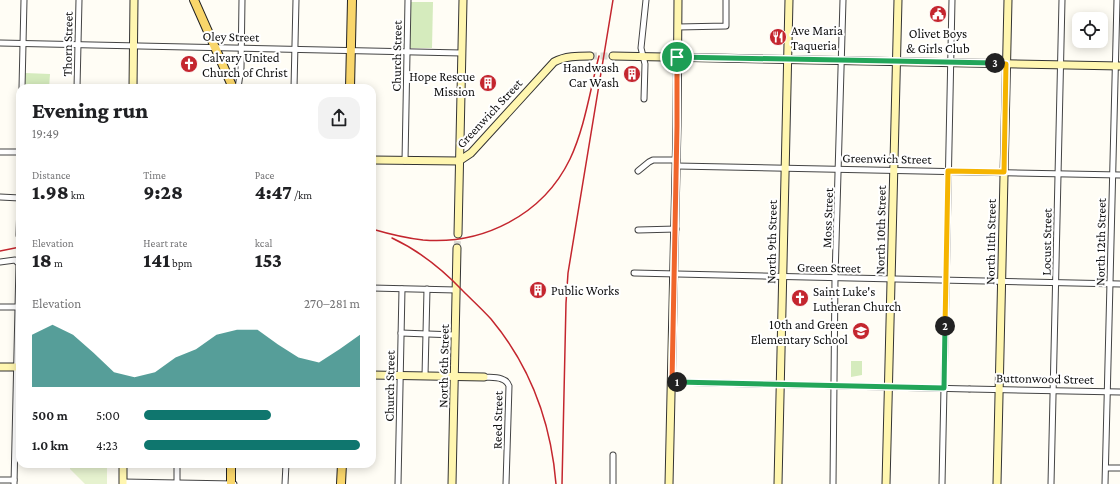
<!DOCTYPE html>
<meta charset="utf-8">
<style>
:root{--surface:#fff;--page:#f2f2f2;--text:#202124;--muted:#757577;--accent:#0f766e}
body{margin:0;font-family:"Crimson Pro",serif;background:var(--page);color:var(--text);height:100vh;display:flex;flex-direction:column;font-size:15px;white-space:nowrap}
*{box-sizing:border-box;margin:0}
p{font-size:13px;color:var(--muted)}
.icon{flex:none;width:22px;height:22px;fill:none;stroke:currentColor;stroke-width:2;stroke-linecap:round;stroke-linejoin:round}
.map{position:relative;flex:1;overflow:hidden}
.sheet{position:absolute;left:16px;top:84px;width:360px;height:384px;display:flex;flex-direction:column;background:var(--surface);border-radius:12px;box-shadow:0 2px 10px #0003}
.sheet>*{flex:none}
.tools{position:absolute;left:1072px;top:12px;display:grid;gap:8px}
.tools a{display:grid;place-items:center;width:36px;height:36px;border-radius:8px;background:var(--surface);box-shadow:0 2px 10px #0003;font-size:20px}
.pin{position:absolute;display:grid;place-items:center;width:34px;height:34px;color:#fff;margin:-17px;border:2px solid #fff;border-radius:50%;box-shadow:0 1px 4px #0007}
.km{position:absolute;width:20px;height:20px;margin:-10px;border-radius:50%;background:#222;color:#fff;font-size:11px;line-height:20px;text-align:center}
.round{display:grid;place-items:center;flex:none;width:42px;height:42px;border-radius:12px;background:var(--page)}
.head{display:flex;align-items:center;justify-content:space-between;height:68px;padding:0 16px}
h1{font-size:22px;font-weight:800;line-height:30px}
.figures{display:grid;grid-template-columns:repeat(3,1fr);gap:6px;height:68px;padding:4px 16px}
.figures div{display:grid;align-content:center}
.figures b{font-size:20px;font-weight:800}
.figures small{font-size:11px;font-weight:400}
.figures p{font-size:11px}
.chart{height:112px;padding:8px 16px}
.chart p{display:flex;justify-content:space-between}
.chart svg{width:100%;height:72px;margin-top:4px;fill:var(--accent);opacity:.7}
ul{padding:0 16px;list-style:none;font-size:13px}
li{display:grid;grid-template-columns:64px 48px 1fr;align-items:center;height:30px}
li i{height:10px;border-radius:5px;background:var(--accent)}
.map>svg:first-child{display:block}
.green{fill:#d5ebbd}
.pitch{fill:#e6f2cf}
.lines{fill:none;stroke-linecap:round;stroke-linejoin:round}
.secondary-tunnel{stroke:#dbdad3;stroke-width:7;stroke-dasharray:7 3.5;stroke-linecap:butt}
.street-casing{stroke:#444;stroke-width:7}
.secondary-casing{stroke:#333;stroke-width:9}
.primary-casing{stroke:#222;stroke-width:10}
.street{stroke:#fff;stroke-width:5}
.secondary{stroke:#fff6b0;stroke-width:7}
.primary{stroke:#f9d66b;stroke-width:8}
.rail{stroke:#c4262e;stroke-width:1.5}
.split-1-casing{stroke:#fff;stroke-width:8}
.split-2-casing{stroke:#fff;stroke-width:8}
.split-3-casing{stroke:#fff;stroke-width:8}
.split-4-casing{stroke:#fff;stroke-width:8}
.split-1{stroke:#f0652b;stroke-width:5}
.split-2{stroke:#22a559;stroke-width:5}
.split-3{stroke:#f5b400;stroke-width:5}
.split-4{stroke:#22a559;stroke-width:5}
.labels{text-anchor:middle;stroke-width:4;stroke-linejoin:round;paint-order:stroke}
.poi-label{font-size:13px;fill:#111;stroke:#fff;text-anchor:start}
.street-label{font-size:13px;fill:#111;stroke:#fff}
</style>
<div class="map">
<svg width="1120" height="484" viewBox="0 0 1120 484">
<rect width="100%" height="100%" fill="#fffdf5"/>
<g class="green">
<polygon points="410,2 433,2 432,48 410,48"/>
<polygon points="25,73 50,74 49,88 25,88"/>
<polygon points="851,361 862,361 862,375 851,377"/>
</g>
<polygon class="pitch" points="70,464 107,464 107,484 85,484 70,469"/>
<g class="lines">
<g class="secondary-tunnel">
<polyline points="590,56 613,56"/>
<polyline points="457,248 458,234"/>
</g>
<g class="street-casing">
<g id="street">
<polyline points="678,27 726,26 726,0"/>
<polyline points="0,43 462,53"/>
<polyline points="22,88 24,0"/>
<polyline points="77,88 79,0"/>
<polyline points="238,88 241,68 242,0"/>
<polyline points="294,88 296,0"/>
<polyline points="644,99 645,64 641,48 646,0"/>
<polyline points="0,152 20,152"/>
<polyline points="405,161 408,0"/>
<polyline points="677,166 1120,175"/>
<polyline points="638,171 649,162 653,160 677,160"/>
<polyline points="0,197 20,198"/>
<polyline points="638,230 676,229"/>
<polyline points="19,235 20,204"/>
<polyline points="0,262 15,260 19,264 14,484"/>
<polyline points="634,273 1120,284"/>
<polyline points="372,288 456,290"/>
<polyline points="0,307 20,307"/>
<polyline points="401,333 455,335"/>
<polyline points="425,376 427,289"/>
<path d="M484,377C492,378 506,376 509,386L506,484"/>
<polyline points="672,382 969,389"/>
<polyline points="970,389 1120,392"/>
<polyline points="613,455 613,484"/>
<polyline points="1106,468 1120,468"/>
<polyline points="0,480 14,480"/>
<polyline points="123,482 234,484"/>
<polyline points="177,484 177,464"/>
<polyline points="285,484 286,464"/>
<polyline points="398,484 402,289"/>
<polyline points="833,484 835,278 843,0"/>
<polyline points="942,484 952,0"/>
<polyline points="1051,484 1062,0"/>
<polyline points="1105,484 1117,0"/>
</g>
</g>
<g class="secondary-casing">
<g id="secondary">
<polyline points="613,56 1120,66"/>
<polyline points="133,88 134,0"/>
<path d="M372,160L459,161L471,153L554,62C565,56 578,56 590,56"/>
<polyline points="458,234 463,0"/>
<polyline points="0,367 20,367"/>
<polyline points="372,375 484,377"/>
<polyline points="123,484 123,464"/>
<polyline points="452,484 457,248"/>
<polyline points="669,484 677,126 678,0"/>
<polyline points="778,484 789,0"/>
<polyline points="886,484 898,0"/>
<polyline points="997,484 1008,0"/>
</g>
</g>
<g class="primary-casing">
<g id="primary">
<polyline points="194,0 233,88"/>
<polyline points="350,88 352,0"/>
<polyline points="231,484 231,464"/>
<polyline points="341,484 342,464"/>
</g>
</g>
<use href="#street" class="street"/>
<use href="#secondary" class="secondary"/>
<use href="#primary" class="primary"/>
<g class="rail">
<path d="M372,229C389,234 405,238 423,240C483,245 543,215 570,159C585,127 590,90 599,56"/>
<path d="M392,238C420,251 442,269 463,291C472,300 482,309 491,319C530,366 551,423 556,484"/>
<polyline points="0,251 20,247"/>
<polyline points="562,484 566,303 568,273 613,0"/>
</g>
</g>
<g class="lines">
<g class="split-1-casing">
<polyline id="split-1" points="677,382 672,382 677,126 677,57"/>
</g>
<g class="split-2-casing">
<polyline id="split-2" points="677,382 944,388 945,326"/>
</g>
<g class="split-3-casing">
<polyline id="split-3" points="945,326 948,171 1004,172 1006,64 995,63"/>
</g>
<g class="split-4-casing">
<polyline id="split-4" points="677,57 995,63"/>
</g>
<use href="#split-1" class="split-1"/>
<use href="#split-2" class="split-2"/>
<use href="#split-3" class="split-3"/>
<use href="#split-4" class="split-4"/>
</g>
<defs>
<g id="civic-disc" transform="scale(0.9)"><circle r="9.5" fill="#c4262e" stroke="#fff"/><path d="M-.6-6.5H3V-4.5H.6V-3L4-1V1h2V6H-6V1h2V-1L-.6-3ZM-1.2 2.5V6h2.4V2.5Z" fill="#fff"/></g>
<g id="restaurant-disc" transform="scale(0.9)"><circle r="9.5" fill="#c4262e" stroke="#fff"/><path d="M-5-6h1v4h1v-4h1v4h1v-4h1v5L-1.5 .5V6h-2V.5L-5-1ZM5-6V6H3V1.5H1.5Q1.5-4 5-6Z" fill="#fff"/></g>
<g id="church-disc" transform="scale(0.9)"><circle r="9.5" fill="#c4262e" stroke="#fff"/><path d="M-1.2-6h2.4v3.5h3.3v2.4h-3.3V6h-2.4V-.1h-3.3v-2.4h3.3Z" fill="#fff"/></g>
<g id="building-disc" transform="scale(0.9)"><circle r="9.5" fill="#c4262e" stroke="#fff"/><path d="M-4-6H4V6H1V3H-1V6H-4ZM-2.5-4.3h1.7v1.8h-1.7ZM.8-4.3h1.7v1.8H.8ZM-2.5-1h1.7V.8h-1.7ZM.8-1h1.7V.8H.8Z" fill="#fff"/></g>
<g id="school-disc" transform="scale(0.9)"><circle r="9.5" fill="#c4262e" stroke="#fff"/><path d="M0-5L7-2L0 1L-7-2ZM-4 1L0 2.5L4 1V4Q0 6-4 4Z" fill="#fff"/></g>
</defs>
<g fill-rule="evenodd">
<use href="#civic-disc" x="938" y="14"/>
<use href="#restaurant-disc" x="778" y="37"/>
<use href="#church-disc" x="189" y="64"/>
<use href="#building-disc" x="632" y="74"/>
<use href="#building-disc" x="488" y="83"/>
<use href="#building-disc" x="538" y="290"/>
<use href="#church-disc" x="800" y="298"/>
<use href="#school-disc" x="861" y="331"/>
</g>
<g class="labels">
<g class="poi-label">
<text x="791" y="35">Ave Maria<tspan x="791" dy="15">Taqueria</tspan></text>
<text x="938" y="38" text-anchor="middle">Olivet Boys<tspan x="938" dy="15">&amp; Girls Club</tspan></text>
<text x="202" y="62">Calvary United<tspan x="202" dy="15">Church of Christ</tspan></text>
<text x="619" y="72" text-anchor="end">Handwash<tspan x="619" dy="15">Car Wash</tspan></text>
<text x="475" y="81" text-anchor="end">Hope Rescue<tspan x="475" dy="15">Mission</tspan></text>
<text x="551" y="295">Public Works</text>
<text x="813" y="296">Saint Luke's<tspan x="813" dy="15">Lutheran Church</tspan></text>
<text x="848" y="329" text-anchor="end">10th and Green<tspan x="848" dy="15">Elementary School</tspan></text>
</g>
<g class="street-label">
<text transform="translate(231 36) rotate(1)" y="5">Oley Street</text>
<text transform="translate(67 44) rotate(-89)" y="5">Thorn Street</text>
<text transform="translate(396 56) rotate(-89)" y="5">Church Street</text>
<text transform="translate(489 113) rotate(-47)" y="5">Greenwich Street</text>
<text transform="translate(887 158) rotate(1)" y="5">Greenwich Street</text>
<text transform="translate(827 218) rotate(-88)" y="5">Moss Street</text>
<text transform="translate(880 230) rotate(-89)" y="5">North 10th Street</text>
<text transform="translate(771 242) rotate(-89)" y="5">North 9th Street</text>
<text transform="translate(990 242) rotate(-89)" y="5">North 11th Street</text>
<text transform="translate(1046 242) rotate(-89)" y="5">Locust Street</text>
<text transform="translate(1100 242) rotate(-89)" y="5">North 12th Street</text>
<text transform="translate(829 267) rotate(1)" y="5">Green Street</text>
<text transform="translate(443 366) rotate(-89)" y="5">North 6th Street</text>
<text transform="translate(1045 378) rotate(1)" y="5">Buttonwood Street</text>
<text transform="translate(389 386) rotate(-89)" y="5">Church Street</text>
<text transform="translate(497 420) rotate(-89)" y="5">Reed Street</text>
</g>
</g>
</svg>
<div class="tools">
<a><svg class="icon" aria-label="locate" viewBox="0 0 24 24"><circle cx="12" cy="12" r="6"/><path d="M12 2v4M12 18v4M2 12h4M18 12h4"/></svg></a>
</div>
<div class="pin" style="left:677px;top:57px;background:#1e9e55"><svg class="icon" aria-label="arrive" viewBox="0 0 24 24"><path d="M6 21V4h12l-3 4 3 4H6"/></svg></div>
<b class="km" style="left:677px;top:382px">1</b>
<b class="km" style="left:945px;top:326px">2</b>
<b class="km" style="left:995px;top:63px">3</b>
<section class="sheet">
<div class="head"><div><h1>Evening run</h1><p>19:49</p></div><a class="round"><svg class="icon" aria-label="share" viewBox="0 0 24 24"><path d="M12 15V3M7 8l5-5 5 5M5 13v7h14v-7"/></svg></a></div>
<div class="figures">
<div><p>Distance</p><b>1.98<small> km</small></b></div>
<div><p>Time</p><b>9:28</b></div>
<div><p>Pace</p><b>4:47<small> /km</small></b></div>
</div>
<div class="figures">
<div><p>Elevation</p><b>18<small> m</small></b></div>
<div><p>Heart rate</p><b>141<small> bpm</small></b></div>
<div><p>kcal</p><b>153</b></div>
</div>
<div class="chart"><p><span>Elevation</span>270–281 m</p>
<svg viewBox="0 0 160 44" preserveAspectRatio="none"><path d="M0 44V12L10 6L20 12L30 23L40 35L50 38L60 35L70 26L80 21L90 12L100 9L110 9L120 18L130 26L140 29L150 21L160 12V44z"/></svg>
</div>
<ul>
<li><b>500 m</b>5:00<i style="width:59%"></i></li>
<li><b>1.0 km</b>4:23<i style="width:100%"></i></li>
</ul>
</section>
</div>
